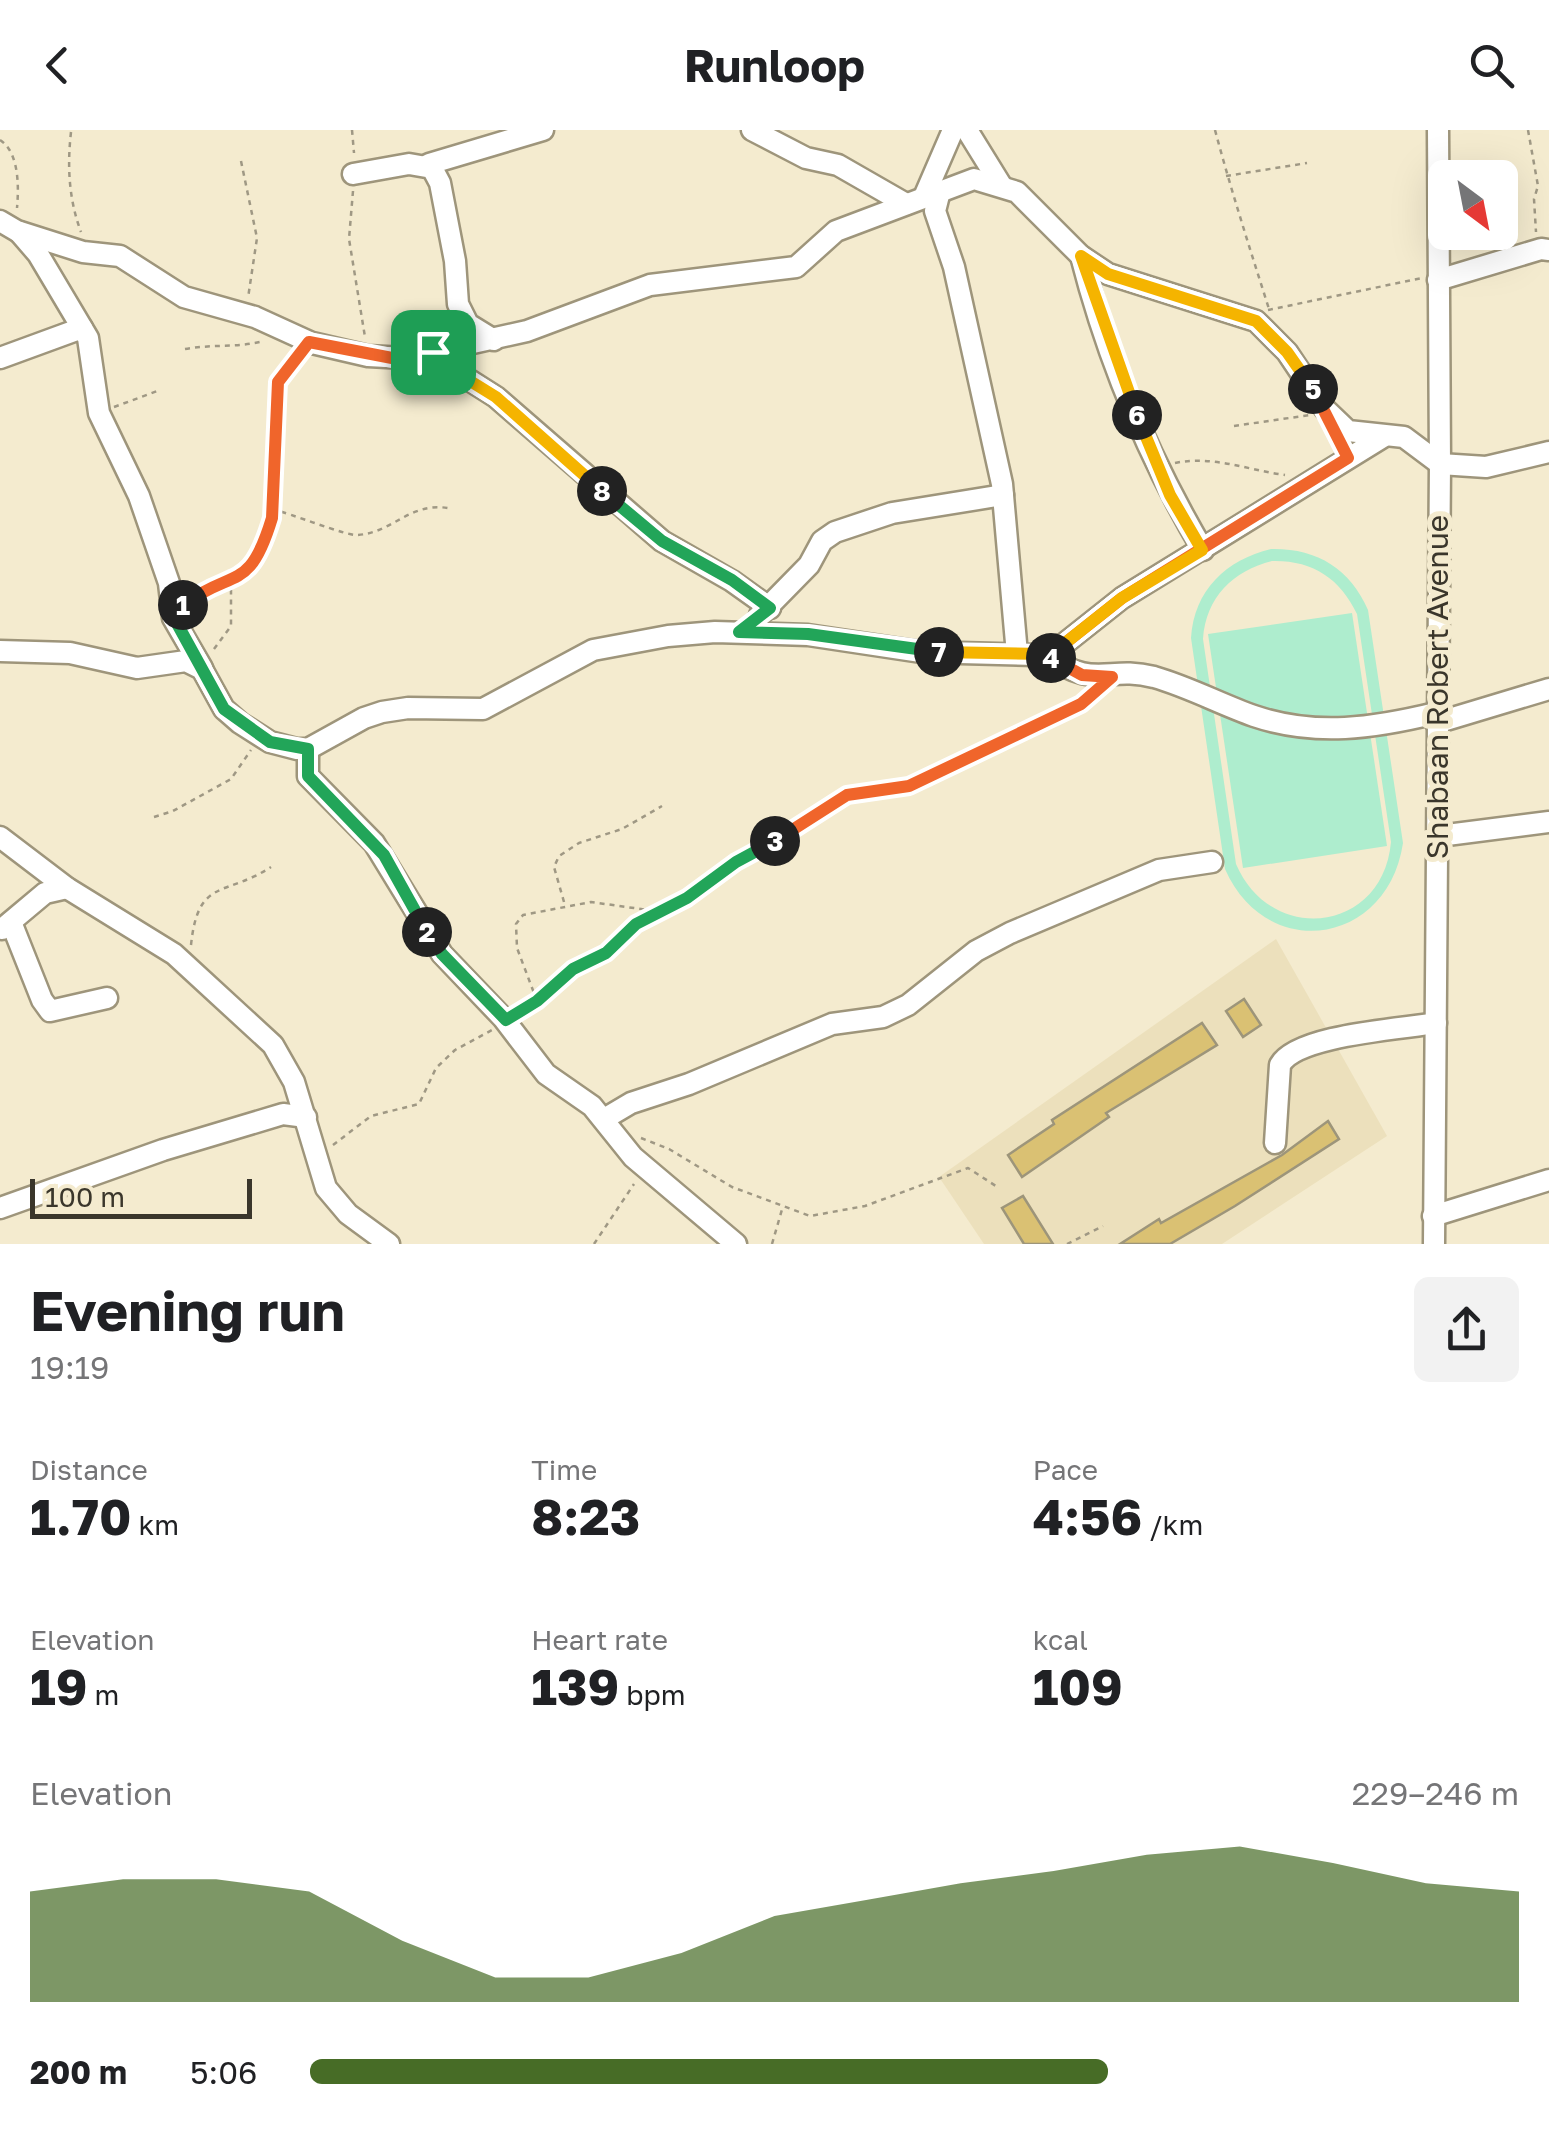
<!DOCTYPE html>
<meta charset="utf-8">
<style>
:root{--surface:#fff;--page:#f2f2f2;--text:#202124;--muted:#757577;--accent:#476c26}
body{margin:0;font-family:"Golos Text",sans-serif;background:var(--page);color:var(--text);height:100vh;display:flex;flex-direction:column;font-size:38px;white-space:nowrap}
*{box-sizing:border-box;margin:0}
p{font-size:32px;color:var(--muted)}
.icon{flex:none;width:55px;height:55px;fill:none;stroke:currentColor;stroke-width:2;stroke-linecap:round;stroke-linejoin:round}
.map{position:relative;height:1114px;overflow:hidden}
.drawer{display:flex;flex-direction:column;background:var(--surface);flex:1}
.drawer>*{flex:none}
.needle{width:65px;rotate:148deg}
.controls{position:absolute;left:1428px;top:30px;display:grid;gap:20px}
.controls a{display:grid;place-items:center;width:90px;height:90px;border-radius:15px;background:var(--surface);box-shadow:0 10px 40px #0002;font-size:50px}
.scale{position:absolute;left:30px;bottom:25px;width:222px;box-sizing:border-box;padding-left:10px;border:5px solid #3a362b;border-top:0;font-size:28px;line-height:35px;white-space:nowrap;color:#3a362b;-webkit-text-stroke:8px #f4ebcf;paint-order:stroke}
.pin{position:absolute;display:grid;place-items:center;width:85px;height:85px;color:#fff;margin:-42px;border-radius:20px;box-shadow:0 5px 15px #0006}
.km{position:absolute;width:50px;height:50px;margin:-25px;border-radius:50%;background:#222;color:#fff;font-size:28px;line-height:50px;text-align:center}
.round{display:grid;place-items:center;flex:none;width:105px;height:105px;border-radius:15px;background:var(--page)}
.headline{display:flex;align-items:center;justify-content:space-between;height:170px;padding:0 30px}
h1{font-size:55px;font-weight:700;line-height:75px}
.metrics{display:grid;grid-template-columns:repeat(3,1fr);gap:15px;height:170px;padding:10px 30px}
.metrics div{display:grid;align-content:center}
.metrics b{font-size:50px;font-weight:700}
.metrics small{font-size:28px;font-weight:400}
.metrics p{font-size:28px}
.chart{height:280px;padding:20px 30px}
.chart p{display:flex;justify-content:space-between}
.chart svg{width:100%;height:180px;margin-top:10px;fill:var(--accent);opacity:.7}
ul{padding:0 30px;list-style:none;font-size:32px}
li{display:grid;grid-template-columns:160px 120px 1fr;align-items:center;height:75px}
li i{height:25px;border-radius:12px;background:var(--accent)}
header{display:flex;justify-content:space-between;align-items:center;height:130px;padding:0 30px;background:var(--surface);font-size:45px;font-weight:700}
.map>svg:first-child{display:block}
.built{fill:#ece0bc}
.green{fill:#aeedce;fill-rule:evenodd}
.building{fill:#dac173;stroke:#9d957a;stroke-width:2.5}
.lines{fill:none;stroke-linecap:round;stroke-linejoin:round}
.minor-casing{stroke:#9e957b;stroke-width:25}
.path{stroke:#9f9884;stroke-width:2.5;stroke-dasharray:5 5;stroke-linecap:butt}
.minor{stroke:#fff;stroke-width:20}
.split-1-casing{stroke:#fff;stroke-width:20}
.split-2-casing{stroke:#fff;stroke-width:20}
.split-3-casing{stroke:#fff;stroke-width:20}
.split-4-casing{stroke:#fff;stroke-width:20}
.split-5-casing{stroke:#fff;stroke-width:20}
.split-6-casing{stroke:#fff;stroke-width:20}
.split-7-casing{stroke:#fff;stroke-width:20}
.split-8-casing{stroke:#fff;stroke-width:20}
.split-9-casing{stroke:#fff;stroke-width:20}
.split-1{stroke:#f0652b;stroke-width:12}
.split-2{stroke:#22a559;stroke-width:12}
.split-3{stroke:#22a559;stroke-width:12}
.split-4{stroke:#f0652b;stroke-width:12}
.split-5{stroke:#f0652b;stroke-width:12}
.split-6{stroke:#f5b400;stroke-width:12}
.split-7{stroke:#f5b400;stroke-width:12}
.split-8{stroke:#22a559;stroke-width:12}
.split-9{stroke:#f5b400;stroke-width:12}
.labels{text-anchor:middle;stroke-width:10;stroke-linejoin:round;paint-order:stroke}
.street-label{font-size:30px;fill:#3a362b;stroke:#f4ebcf}
</style>
<header><svg class="icon" aria-label="back" viewBox="0 0 24 24"><path d="M15 5l-7 7 7 7"/></svg>Runloop<svg class="icon" aria-label="search" viewBox="0 0 24 24"><circle cx="10" cy="10" r="6"/><path d="M15 15l6 6"/></svg></header>
<div class="map">
<svg width="1549" height="1114" viewBox="0 0 1549 1114">
<rect width="100%" height="100%" fill="#f4ebcf"/>
<polygon class="built" points="1276,809 1387,1006 1222,1114 984,1114 939,1047"/>
<g class="green">
<path d="M1271,419C1316,418 1350,438 1368,480L1403,713C1388,815 1267,834 1225,739L1191,508C1194,460 1226,430 1271,419ZM1272,431C1312,430 1340,448 1357,484L1391,712C1383,803 1271,816 1236,734L1203,509C1206,467 1233,441 1272,431Z"/>
<polygon points="1352,483 1387,716 1243,738 1208,504"/>
</g>
<g class="building">
<polygon points="1244,869 1261,895 1243,907 1226,881"/>
<polygon points="1202,893 1217,915 1106,983 1109,987 1022,1047 1008,1025 1054,994 1052,990"/>
<polygon points="1328,991 1339,1009 1235,1076 1170,1114 1120,1114 1159,1089 1161,1093 1282,1025"/>
<polygon points="1023,1066 1053,1114 1024,1114 1002,1078"/>
</g>
<g class="lines">
<g class="minor-casing">
<g id="minor">
<polyline points="752,0 806,28 838,35 906,74"/>
<polyline points="967,0 1001,55"/>
<polyline points="429,34 543,0"/>
<polyline points="353,44 409,34 432,38 440,53 455,131 458,174 468,194 494,210"/>
<polyline points="940,61 935,81 954,137 1002,354 1017,524"/>
<polyline points="924,67 953,0"/>
<polyline points="0,91 17,101 83,122 120,126 184,167 255,187 312,213 368,226 405,228 527,201 650,155 796,137 836,101 974,49 1017,62 1081,126 1108,144 1256,191 1287,222 1325,279 1348,301 1404,307 1440,334 1486,337 1549,322"/>
<polyline points="19,102 38,124 88,208 99,283 139,366 169,453 173,488 202,538"/>
<path d="M1081,126C1107,228 1150,330 1203,420"/>
<polyline points="1438,150 1541,119 1549,120"/>
<polyline points="433,223 441,232 496,267 662,411 732,451 770,478"/>
<polyline points="0,228 82,198"/>
<polyline points="760,485 809,435 822,411 835,402 892,383 1003,365"/>
<polyline points="0,521 70,523 137,538 186,531 202,539 224,579 240,593 270,612 297,619 308,619 364,588 382,582 408,578 483,579 593,520 668,506 715,502 808,505 921,522 1035,525 1064,514 1122,468 1383,307"/>
<path d="M1045,524C1095,561 1106,535 1154,547C1189,557 1220,574 1254,586C1316,607 1374,598 1436,583"/>
<polyline points="1436,593 1549,559"/>
<polyline points="308,619 308,646 374,713 442,824 503,888 546,944 592,976 633,1027 736,1114"/>
<polyline points="1439,706 1549,692"/>
<polyline points="0,707 67,758 174,824 273,915 294,952 326,1058 348,1084 389,1114"/>
<polyline points="11,792 42,870 50,881 107,868"/>
<polyline points="2,799 45,763 67,758"/>
<polyline points="604,989 631,973 689,954 832,894 883,887 908,875 976,821 1010,803 1159,740 1212,732"/>
<path d="M1275,1013L1280,935C1296,905 1402,899 1436,893"/>
<polyline points="0,1078 163,1020 283,984 306,987"/>
<polyline points="1433,1086 1549,1050"/>
<polyline points="1434,1114 1440,334 1438,0"/>
</g>
</g>
<g class="path">
<polyline points="352,0 354,23"/>
<path d="M1215,0C1231,60 1250,119 1269,179"/>
<polyline points="1528,0 1538,56 1534,69 1536,102"/>
<path d="M71,2C67,37 69,70 81,102"/>
<path d="M0,10C19,22 19,56 17,78"/>
<polyline points="241,31 257,108 248,168"/>
<polyline points="1226,46 1307,33"/>
<polyline points="353,61 349,109 365,207"/>
<polyline points="1268,180 1422,148"/>
<path d="M185,219C212,214 238,218 264,211"/>
<polyline points="114,277 160,260"/>
<polyline points="1234,296 1310,285"/>
<path d="M1175,333C1213,325 1247,340 1285,345"/>
<path d="M272,379C289,383 347,406 357,405C393,403 409,372 448,378"/>
<path d="M187,471C239,437 249,460 272,388L279,252L299,225"/>
<polyline points="214,519 231,496 231,453"/>
<polyline points="154,687 173,681 231,649 251,620"/>
<polyline points="564,772 554,737 559,726 579,713 622,699 662,676"/>
<path d="M191,815C198,747 225,767 271,737"/>
<polyline points="537,871 517,818 516,794 523,785 591,772 655,781"/>
<polyline points="520,882 573,839 606,823 636,794 687,768 736,733 847,665 909,655 1081,574 1094,562"/>
<polyline points="641,1008 669,1019 732,1057 810,1086 865,1076 968,1038 999,1058"/>
<polyline points="333,1015 371,986 419,974 436,938 455,920 492,900"/>
<polyline points="594,1114 634,1054"/>
<polyline points="772,1114 783,1076"/>
<polyline points="1067,1114 1103,1096"/>
</g>
<use href="#minor" class="minor"/>
</g>
<g class="lines">
<g class="split-1-casing">
<path id="split-1" d="M183,475C234,437 249,464 272,388L278,252L309,212L392,228L433,222"/>
</g>
<g class="split-2-casing">
<polyline id="split-2" points="183,475 172,482 174,488 224,579 270,612 308,619 308,646 384,725 427,802"/>
</g>
<g class="split-3-casing">
<polyline id="split-3" points="427,802 442,824 506,890 537,871 573,839 606,823 636,794 687,768 736,732 775,711"/>
</g>
<g class="split-4-casing">
<polyline id="split-4" points="775,711 847,665 909,656 1081,574 1112,547 1082,545 1051,528"/>
</g>
<g class="split-5-casing">
<polyline id="split-5" points="1051,528 1045,524 1064,514 1122,468 1348,328 1313,259"/>
</g>
<g class="split-6-casing">
<polyline id="split-6" points="1137,285 1081,126 1108,144 1256,191 1287,222 1313,259"/>
</g>
<g class="split-7-casing">
<polyline id="split-7" points="939,522 1045,524 1064,514 1122,468 1202,420 1170,365 1137,285"/>
</g>
<g class="split-8-casing">
<polyline id="split-8" points="602,361 662,411 732,450 770,478 739,502 808,504 939,522"/>
</g>
<g class="split-9-casing">
<polyline id="split-9" points="433,222 454,241 496,267 602,361"/>
</g>
<use href="#split-1" class="split-1"/>
<use href="#split-2" class="split-2"/>
<use href="#split-3" class="split-3"/>
<use href="#split-4" class="split-4"/>
<use href="#split-5" class="split-5"/>
<use href="#split-6" class="split-6"/>
<use href="#split-7" class="split-7"/>
<use href="#split-8" class="split-8"/>
<use href="#split-9" class="split-9"/>
</g>
<g class="labels">
<g class="street-label">
<text transform="translate(1438 557) rotate(-90)" y="10">Shabaan Robert Avenue</text>
</g>
</g>
</svg>
<div class="controls">
<a><svg class="needle" viewBox="-14 -14 28 28"><path d="M0-13l5 13h-10z" fill="#e53935"/><path d="M0 13l5-13h-10z" fill="#757577"/></svg></a>
</div>
<div class="scale">100 m</div>
<div class="pin" style="left:433px;top:222px;background:#1e9e55"><svg class="icon" aria-label="arrive" viewBox="0 0 24 24"><path d="M6 21V4h12l-3 4 3 4H6"/></svg></div>
<b class="km" style="left:183px;top:475px">1</b>
<b class="km" style="left:427px;top:802px">2</b>
<b class="km" style="left:775px;top:711px">3</b>
<b class="km" style="left:1051px;top:528px">4</b>
<b class="km" style="left:1313px;top:259px">5</b>
<b class="km" style="left:1137px;top:285px">6</b>
<b class="km" style="left:939px;top:522px">7</b>
<b class="km" style="left:602px;top:361px">8</b>
</div>
<section class="drawer">
<div class="headline"><div><h1>Evening run</h1><p>19:19</p></div><a class="round"><svg class="icon" aria-label="share" viewBox="0 0 24 24"><path d="M12 15V3M7 8l5-5 5 5M5 13v7h14v-7"/></svg></a></div>
<div class="metrics">
<div><p>Distance</p><b>1.70<small> km</small></b></div>
<div><p>Time</p><b>8:23</b></div>
<div><p>Pace</p><b>4:56<small> /km</small></b></div>
</div>
<div class="metrics">
<div><p>Elevation</p><b>19<small> m</small></b></div>
<div><p>Heart rate</p><b>139<small> bpm</small></b></div>
<div><p>kcal</p><b>109</b></div>
</div>
<div class="chart"><p><span>Elevation</span>229–246 m</p>
<svg viewBox="0 0 160 44" preserveAspectRatio="none"><path d="M0 44V17L10 14L20 14L30 17L40 29L50 38L60 38L70 32L80 23L90 19L100 15L110 12L120 8L130 6L140 10L150 15L160 17V44z"/></svg>
</div>
<ul>
<li><b>200 m</b>5:06<i style="width:66%"></i></li>
</ul>
</section>
